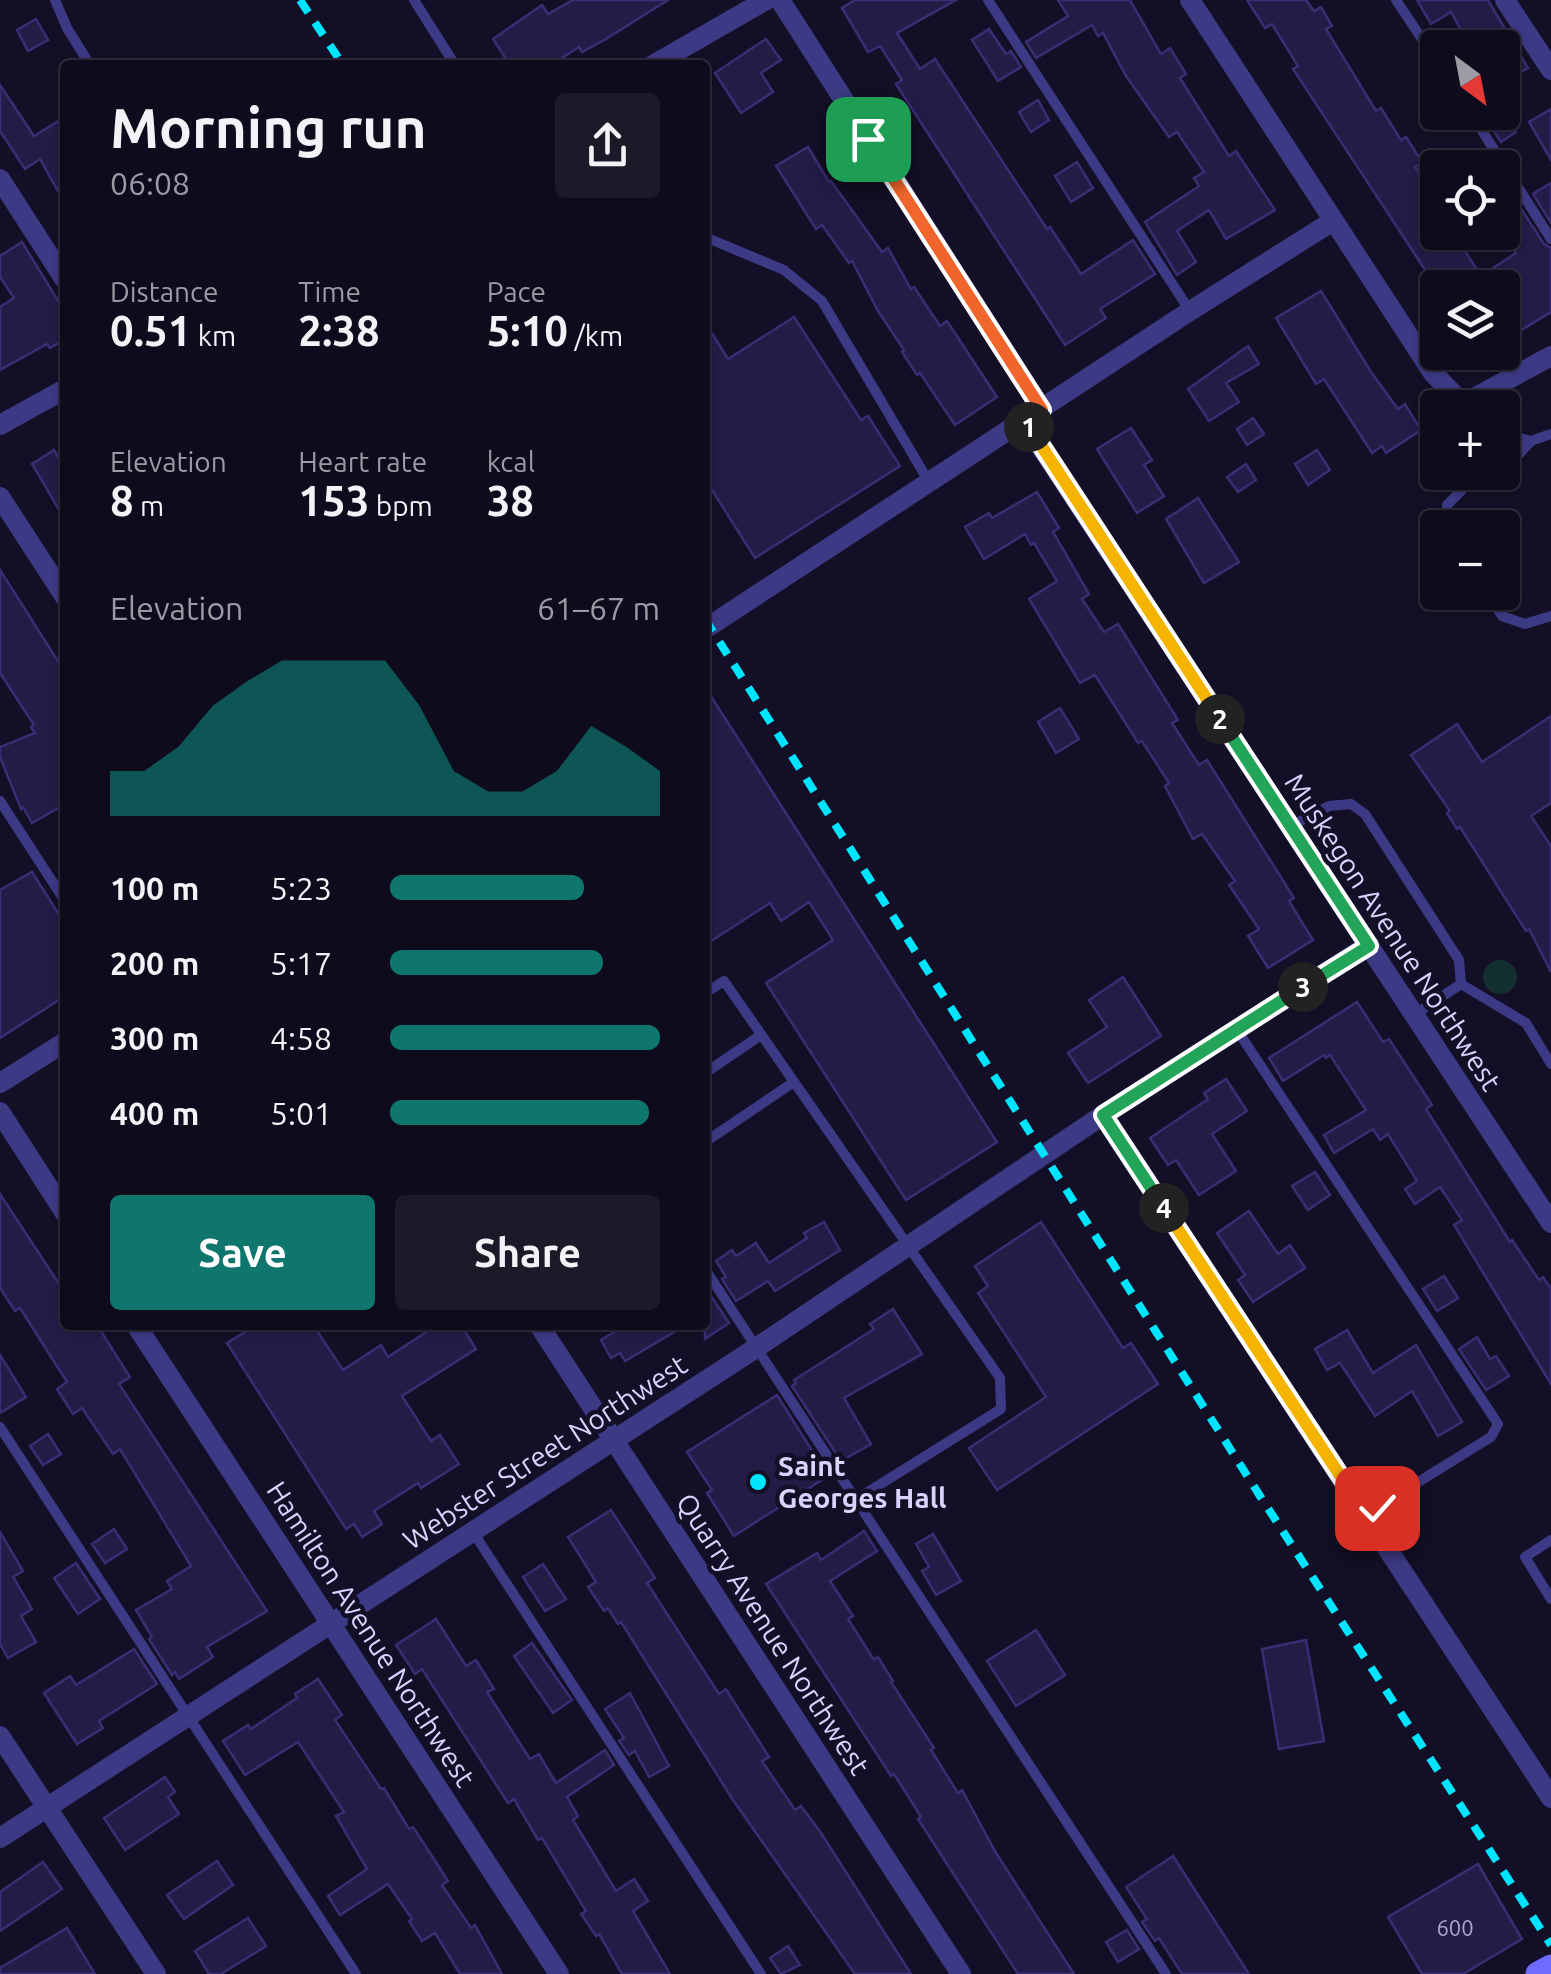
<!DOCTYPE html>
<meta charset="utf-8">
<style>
:root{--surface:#0e0b1c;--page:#1c1929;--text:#f1f3f6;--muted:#9b9ba3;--line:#2e2b3b;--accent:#0f766e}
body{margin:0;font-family:Ubuntu,sans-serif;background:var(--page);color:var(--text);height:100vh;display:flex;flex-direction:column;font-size:38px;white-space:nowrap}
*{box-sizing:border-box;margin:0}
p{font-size:32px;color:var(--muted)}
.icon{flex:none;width:55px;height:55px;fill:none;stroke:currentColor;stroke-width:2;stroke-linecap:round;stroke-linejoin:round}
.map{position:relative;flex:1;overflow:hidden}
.panel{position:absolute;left:60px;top:60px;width:650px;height:1270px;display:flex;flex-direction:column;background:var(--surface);border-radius:10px;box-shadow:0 2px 8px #0004,0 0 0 2px var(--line)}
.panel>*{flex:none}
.needle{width:65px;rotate:148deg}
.controls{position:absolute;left:1420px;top:30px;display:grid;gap:20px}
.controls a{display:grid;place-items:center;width:100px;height:100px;border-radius:10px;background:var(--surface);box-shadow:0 2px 8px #0004,0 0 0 2px var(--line);font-size:50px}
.pin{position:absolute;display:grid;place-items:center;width:85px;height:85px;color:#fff;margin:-42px;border-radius:20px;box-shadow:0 5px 15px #0006}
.km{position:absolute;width:50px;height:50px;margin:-25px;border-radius:50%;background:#222;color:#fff;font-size:28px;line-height:50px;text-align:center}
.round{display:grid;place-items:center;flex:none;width:105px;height:105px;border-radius:10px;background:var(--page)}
.summary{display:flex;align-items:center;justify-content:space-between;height:170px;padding:0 50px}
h1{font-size:55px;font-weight:700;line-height:75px}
.metrics{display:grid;grid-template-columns:repeat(3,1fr);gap:15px;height:170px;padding:10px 50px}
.metrics div{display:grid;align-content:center}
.metrics b{font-size:42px;font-weight:700}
.metrics small{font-size:28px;font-weight:400}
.metrics p{font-size:28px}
.chart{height:280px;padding:20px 50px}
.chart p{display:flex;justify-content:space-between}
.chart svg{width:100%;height:180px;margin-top:10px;fill:var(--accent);opacity:.7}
.primary-button{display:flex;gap:20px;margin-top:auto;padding:20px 50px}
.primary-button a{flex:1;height:115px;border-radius:10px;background:var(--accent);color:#fff;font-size:40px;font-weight:700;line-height:115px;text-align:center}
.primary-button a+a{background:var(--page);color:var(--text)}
ul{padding:0 50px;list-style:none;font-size:32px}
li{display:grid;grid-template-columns:160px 120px 1fr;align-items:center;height:75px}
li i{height:25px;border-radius:12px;background:var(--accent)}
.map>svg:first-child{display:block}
.green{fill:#12302f}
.building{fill:#241b47;stroke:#3b2d73;stroke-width:2.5}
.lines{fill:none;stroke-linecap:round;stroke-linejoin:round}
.lane{stroke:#3d3a85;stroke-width:10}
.street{stroke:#3d3a85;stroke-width:20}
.secondary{stroke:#6f6bff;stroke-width:25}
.rail{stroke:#00e5ff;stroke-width:8;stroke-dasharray:15 12;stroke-linecap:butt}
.split-1-casing{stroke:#fff;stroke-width:20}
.split-2-casing{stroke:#fff;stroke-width:20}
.split-3-casing{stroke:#fff;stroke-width:20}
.split-4-casing{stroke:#fff;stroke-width:20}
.split-5-casing{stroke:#fff;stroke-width:20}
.split-1{stroke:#f0652b;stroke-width:12}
.split-2{stroke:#f5b400;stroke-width:12}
.split-3{stroke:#22a559;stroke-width:12}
.split-4{stroke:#22a559;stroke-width:12}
.split-5{stroke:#f5b400;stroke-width:12}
.poi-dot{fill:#00e5ff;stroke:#130f26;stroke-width:4}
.labels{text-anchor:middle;stroke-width:9;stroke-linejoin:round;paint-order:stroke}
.number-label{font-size:22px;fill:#aca6d1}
.street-label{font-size:28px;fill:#d9d4ff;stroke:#130f26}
.poi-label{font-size:28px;font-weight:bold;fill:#d9d4ff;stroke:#130f26;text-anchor:start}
</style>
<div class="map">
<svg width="1551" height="1974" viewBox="0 0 1551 1974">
<rect width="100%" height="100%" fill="#130f26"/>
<circle class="green" cx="1500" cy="977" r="17"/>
<g class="building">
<polygon points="573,0 668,0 606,39 582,52 579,47 551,65 510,65 493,39 542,5 548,14"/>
<polygon points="855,0 956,0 897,33 920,69 935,59 1047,229 1050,227 1081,274 1133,240 1155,274 1100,309 1106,318 1065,345 896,84 902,80 880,46 868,52 842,8"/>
<polygon points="1058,0 1130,0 1161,54 1170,48 1186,74 1180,78 1229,156 1236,151 1275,210 1226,239 1209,210 1177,231 1196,262 1177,275 1145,222 1199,186 1194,178 1204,172 1177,132 1169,137 1126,76 1103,33 1098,36 1092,25 1036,58 1026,42 1068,16"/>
<polygon points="1247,0 1306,0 1314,11 1321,7 1332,26 1326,29 1376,111 1381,108 1401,140 1406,137 1422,162 1415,167 1438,202 1438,232 1453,232 1481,276 1516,253 1502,230 1502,188 1514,206 1518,204 1544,244 1551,248 1551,312 1502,342 1502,288 1437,288 1293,69 1298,66 1272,24 1265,28"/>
<polygon points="1417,0 1488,0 1528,68 1502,83 1502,33 1471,48 1451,12 1431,24"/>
<polygon points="36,19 48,40 28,51 17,30"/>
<polygon points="989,29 1006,54 1011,51 1021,67 998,81 972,40"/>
<polygon points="766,39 781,60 761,73 773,92 741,113 715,73"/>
<polygon points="0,85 34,136 65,117 65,204 40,159 25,169 0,131"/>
<polygon points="1038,100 1049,120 1031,132 1019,112"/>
<polygon points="1551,109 1551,160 1529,122"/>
<polygon points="1482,112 1503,112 1516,132 1501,142"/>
<polygon points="808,147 829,182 831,181 882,252 888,248 911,289 914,287 940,326 947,321 997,397 955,425 920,373 917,375 902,352 904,350 878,311 852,261 849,263 822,225 816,229 776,166"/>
<polygon points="1077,162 1093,188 1071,202 1055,176"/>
<polygon points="1551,183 1551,223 1533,194"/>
<polygon points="22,242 65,312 65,339 50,348 47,344 0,370 0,307 14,298 0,277 0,256"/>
<polygon points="1321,291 1371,372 1398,409 1405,404 1421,430 1386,453 1382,446 1372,453 1324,379 1316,384 1276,318"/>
<polygon points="794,317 861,420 868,416 900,466 755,558 705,479 705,322 728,359"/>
<polygon points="1248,346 1259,364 1226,383 1239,402 1209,421 1188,389"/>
<polygon points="1253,418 1264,434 1247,445 1237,429"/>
<polygon points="1131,428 1152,460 1144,465 1164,496 1137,513 1097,449"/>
<polygon points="54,450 65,469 65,520 32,464"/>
<polygon points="1317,450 1330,470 1308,485 1295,464"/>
<polygon points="1246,464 1256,480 1238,492 1227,477"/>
<polygon points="1037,492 1059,528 1053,532 1089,594 1082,599 1104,632 1118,624 1178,720 1172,723 1199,765 1207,760 1294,898 1289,901 1313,940 1268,968 1248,936 1259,929 1229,885 1235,881 1202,834 1193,839 1165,786 1169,783 1142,741 1138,743 1095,675 1080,683 1029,599 1057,581 1034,543 1031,545 1025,534 984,559 965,527 989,513 992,518"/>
<polygon points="1198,498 1239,562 1204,583 1166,519"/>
<polygon points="0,570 65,672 65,804 32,823 23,807 21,809 0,757 0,747 35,733 31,727 34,725 0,673"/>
<polygon points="705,687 997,1142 906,1200 766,983 833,940 809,902 781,921 770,903 705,945"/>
<polygon points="1060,708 1079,739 1056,753 1038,722"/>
<polygon points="1551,716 1551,803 1531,816 1551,846 1551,972 1529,929 1526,931 1460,827 1457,829 1447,813 1450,811 1411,755 1457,724 1482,762"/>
<polygon points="32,872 65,924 65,996 0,1038 0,890"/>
<polygon points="1123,977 1161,1036 1088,1083 1068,1053 1107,1027 1089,1000"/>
<polygon points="1357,1002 1383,1042 1389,1039 1432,1105 1426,1109 1510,1242 1512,1240 1539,1280 1543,1277 1551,1289 1551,1384 1454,1225 1462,1220 1440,1187 1415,1204 1405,1189 1417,1181 1388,1134 1380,1140 1373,1129 1334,1153 1324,1135 1366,1110 1330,1055 1326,1058 1324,1055 1283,1081 1269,1058"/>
<polygon points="1226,1079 1247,1111 1212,1134 1236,1171 1199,1195 1176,1160 1168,1165 1150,1138 1208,1099 1204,1093"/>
<polygon points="1315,1172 1330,1195 1308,1210 1292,1186"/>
<polygon points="0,1194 65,1293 65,1325 97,1325 130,1377 119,1384 267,1611 207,1647 213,1657 179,1679 175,1672 172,1675 149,1639 152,1637 136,1610 172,1589 167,1581 191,1566 120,1449 113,1454 82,1408 73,1414 57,1389 67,1382 20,1308 15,1311 0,1288"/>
<polygon points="1249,1211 1278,1254 1290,1245 1305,1268 1253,1302 1238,1280 1245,1275 1217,1233"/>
<polygon points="824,1222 840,1250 775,1291 768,1281 736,1301 722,1279 726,1277 716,1261 732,1250 736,1256 756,1243 769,1263 807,1238 804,1233"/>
<polygon points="1041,1222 1123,1348 1131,1343 1158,1384 997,1490 969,1448 1046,1397 978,1293 988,1286 975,1266"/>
<polygon points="1444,1276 1458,1298 1437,1311 1423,1289"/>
<polygon points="705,1287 729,1323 705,1339"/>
<polygon points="893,1309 922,1354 844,1398 871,1444 841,1461 792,1386 796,1383 794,1380 874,1329 870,1324"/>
<polygon points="240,1325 313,1325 343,1370 381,1345 388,1357 437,1325 461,1325 476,1349 402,1396 431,1441 440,1435 459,1464 421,1488 418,1483 374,1511 382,1524 362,1537 354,1524 346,1529 227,1343 245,1332"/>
<polygon points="626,1325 686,1325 625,1361 620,1353 611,1358 601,1340"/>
<polygon points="1347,1330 1373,1373 1416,1345 1462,1422 1438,1436 1412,1391 1375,1416 1340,1363 1327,1370 1315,1349"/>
<polygon points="1477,1337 1490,1359 1496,1356 1509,1376 1486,1390 1459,1349"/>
<polygon points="0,1355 26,1397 0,1413"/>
<polygon points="777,1395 828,1476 734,1536 707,1493 712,1490 687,1452"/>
<polygon points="48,1434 61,1454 43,1465 30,1446"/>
<polygon points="611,1510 655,1578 647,1583 719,1694 726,1689 769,1757 762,1761 795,1810 801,1806 821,1833 911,1974 855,1974 733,1800 621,1622 618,1624 608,1608 604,1611 588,1587 596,1582 568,1537"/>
<polygon points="114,1529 127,1549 105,1563 92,1544"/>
<polygon points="864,1531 877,1551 830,1581 853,1616 848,1619 874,1660 878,1657 893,1681 891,1682 934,1748 931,1750 958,1793 962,1790 996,1853 1074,1974 1018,1974 918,1819 921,1817 894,1774 891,1776 766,1584 817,1553 821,1560"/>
<polygon points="0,1532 23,1571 13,1577 32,1609 21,1616 36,1642 8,1658 0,1644"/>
<polygon points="933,1534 961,1581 936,1595 922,1571 929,1567 916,1544"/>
<polygon points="76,1563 100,1599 78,1614 54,1578"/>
<polygon points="543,1564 566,1599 545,1611 523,1577"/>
<polygon points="436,1619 466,1666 476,1660 494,1689 487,1692 530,1759 539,1754 556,1783 605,1750 614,1765 567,1797 578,1816 573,1820 616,1891 634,1879 648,1901 633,1911 670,1974 622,1974 599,1934 596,1936 581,1914 586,1911 542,1838 538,1840 514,1799 508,1803 422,1669 415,1674 396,1645"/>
<polygon points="1036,1630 1065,1675 1016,1706 987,1661"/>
<polygon points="1306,1640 1324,1741 1279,1749 1262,1649"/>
<polygon points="532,1643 572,1700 553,1713 514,1656"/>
<polygon points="134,1649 157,1684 99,1721 103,1728 77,1744 44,1693 70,1676 76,1685"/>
<polygon points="318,1679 342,1715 335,1720 381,1789 384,1788 409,1829 413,1827 430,1853 448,1881 442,1885 471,1928 475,1925 502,1974 460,1974 435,1933 422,1941 409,1921 412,1919 388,1884 340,1915 328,1896 367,1869 336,1816 344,1812 298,1742 245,1775 223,1741 248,1725 251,1729 297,1698 295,1694"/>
<polygon points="630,1693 669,1766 649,1777 635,1751 629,1755 619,1741 624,1738 605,1709"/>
<polygon points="165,1777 175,1792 168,1797 179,1814 125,1850 104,1818"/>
<polygon points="1173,1856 1249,1974 1182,1974 1159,1938 1155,1941 1142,1922 1147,1919 1126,1887"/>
<polygon points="217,1861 233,1885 184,1919 167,1895"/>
<polygon points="43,1862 62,1889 0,1931 0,1892"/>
<polygon points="1478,1864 1522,1939 1463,1974 1422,1974 1388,1917"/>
<polygon points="248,1918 266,1946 221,1974 209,1974 195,1951"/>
<polygon points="67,1928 95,1974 0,1974 0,1968"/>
<polygon points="1127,1930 1139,1949 1118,1962 1106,1942"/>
<polygon points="788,1946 800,1965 781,1974 770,1958"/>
</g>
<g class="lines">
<g class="lane">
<polyline points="55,0 67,28 90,65"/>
<polyline points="414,0 455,65"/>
<polyline points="988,0 1190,311"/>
<polyline points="1396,0 1438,63"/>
<polyline points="1470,112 1551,239"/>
<polyline points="705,237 784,270 822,301 929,482"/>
<polyline points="1502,433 1531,441 1551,434"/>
<polyline points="1502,463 1520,453 1531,441"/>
<polyline points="1447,528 1447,505 1473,479 1474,472"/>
<polyline points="1487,592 1502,616 1525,624 1551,616"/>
<polyline points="0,801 65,901"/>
<polyline points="1291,826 1329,806 1351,804 1365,814 1459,960 1461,984 1414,1015"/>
<polyline points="1461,984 1526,1023 1551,1064"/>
<polyline points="705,993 724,981 1000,1378 1001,1409 855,1500"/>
<polyline points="1237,1030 1498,1424 1491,1437 1365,1515"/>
<polyline points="705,1073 761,1035"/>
<polyline points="705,1142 794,1082"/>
<polyline points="705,1269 1166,1974"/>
<polyline points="142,1334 156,1325"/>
<polyline points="0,1427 356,1974"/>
<polyline points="473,1532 761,1974"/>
<polyline points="1551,1540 1525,1557 1551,1599"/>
</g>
<g class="street">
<polyline points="780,0 1042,410"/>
<polyline points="1190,0 1433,373 1463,404 1551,356"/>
<polyline points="1505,0 1551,70"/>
<polyline points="653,65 766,0"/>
<polyline points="0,179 65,280"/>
<polyline points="1024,421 1551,1223"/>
<polyline points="0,425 65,389"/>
<polyline points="0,497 65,597"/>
<polyline points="705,629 1190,311 1333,221"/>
<polyline points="0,1083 65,1042"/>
<polyline points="0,1112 65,1213"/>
<polyline points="1103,1115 1551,1798"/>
<polyline points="136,1325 559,1974"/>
<polyline points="539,1325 961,1974"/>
<polyline points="0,1736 156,1974"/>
<polyline points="0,1838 756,1348 1103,1115 1369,945"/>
</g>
<polyline class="secondary" points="1538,1974 1551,1967"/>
<g class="rail">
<polyline points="300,0 343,65"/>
<polyline points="705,619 1260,1496 1551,1945"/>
</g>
</g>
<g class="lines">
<g class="split-1-casing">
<polyline id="split-1" points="868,139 1042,410 1024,421 1029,427"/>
</g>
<g class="split-2-casing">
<polyline id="split-2" points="1029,427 1220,719"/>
</g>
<g class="split-3-casing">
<polyline id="split-3" points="1220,719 1369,946 1303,987"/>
</g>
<g class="split-4-casing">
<polyline id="split-4" points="1164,1208 1103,1115 1303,987"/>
</g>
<g class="split-5-casing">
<polyline id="split-5" points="1164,1208 1366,1515 1377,1508"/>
</g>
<use href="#split-1" class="split-1"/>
<use href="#split-2" class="split-2"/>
<use href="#split-3" class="split-3"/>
<use href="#split-4" class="split-4"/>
<use href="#split-5" class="split-5"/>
</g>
<circle class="poi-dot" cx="758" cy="1482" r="10"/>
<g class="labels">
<g class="number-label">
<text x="1455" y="1936">600</text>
</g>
<g class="street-label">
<text transform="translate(1393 932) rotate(57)" y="10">Muskegon Avenue Northwest</text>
<text transform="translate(545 1452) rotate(-33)" y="10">Webster Street Northwest</text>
<text transform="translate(371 1634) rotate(57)" y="10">Hamilton Avenue Northwest</text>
<text transform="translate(773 1634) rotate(57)" y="10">Quarry Avenue Northwest</text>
</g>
<g class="poi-label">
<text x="778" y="1476">Saint<tspan x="778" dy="32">Georges Hall</tspan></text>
</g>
</g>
</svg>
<div class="controls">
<a><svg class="needle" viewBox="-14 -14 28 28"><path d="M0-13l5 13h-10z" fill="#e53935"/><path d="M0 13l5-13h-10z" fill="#9b9ba3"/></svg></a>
<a><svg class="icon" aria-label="locate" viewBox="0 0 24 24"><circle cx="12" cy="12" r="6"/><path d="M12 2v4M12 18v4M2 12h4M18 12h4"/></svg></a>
<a><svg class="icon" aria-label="layers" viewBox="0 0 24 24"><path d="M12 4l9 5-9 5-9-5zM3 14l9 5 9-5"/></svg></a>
<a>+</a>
<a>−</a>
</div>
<div class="pin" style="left:868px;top:139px;background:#1e9e55"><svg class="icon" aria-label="arrive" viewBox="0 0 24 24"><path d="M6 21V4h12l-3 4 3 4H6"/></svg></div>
<div class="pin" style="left:1377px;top:1508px;background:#d93025"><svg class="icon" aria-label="check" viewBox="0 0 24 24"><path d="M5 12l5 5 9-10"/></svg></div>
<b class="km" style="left:1029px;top:427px">1</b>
<b class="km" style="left:1220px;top:719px">2</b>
<b class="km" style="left:1303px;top:987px">3</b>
<b class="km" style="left:1164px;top:1208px">4</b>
<section class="panel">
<div class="summary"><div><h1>Morning run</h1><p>06:08</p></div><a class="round"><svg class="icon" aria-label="share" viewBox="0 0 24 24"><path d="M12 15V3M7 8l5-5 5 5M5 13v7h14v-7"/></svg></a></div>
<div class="metrics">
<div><p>Distance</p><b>0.51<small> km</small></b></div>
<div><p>Time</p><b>2:38</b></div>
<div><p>Pace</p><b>5:10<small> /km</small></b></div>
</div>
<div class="metrics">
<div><p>Elevation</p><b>8<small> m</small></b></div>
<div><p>Heart rate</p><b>153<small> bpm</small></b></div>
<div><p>kcal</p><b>38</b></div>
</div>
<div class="chart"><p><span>Elevation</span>61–67 m</p>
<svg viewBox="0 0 160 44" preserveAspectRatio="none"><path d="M0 44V33L10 33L20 27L30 17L40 11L50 6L60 6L70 6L80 6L90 17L100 33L110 38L120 38L130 33L140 22L150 27L160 33V44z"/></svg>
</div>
<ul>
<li><b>100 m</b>5:23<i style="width:72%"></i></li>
<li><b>200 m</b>5:17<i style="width:79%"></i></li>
<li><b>300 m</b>4:58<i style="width:100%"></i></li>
<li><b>400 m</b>5:01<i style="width:96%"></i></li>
</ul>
<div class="primary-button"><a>Save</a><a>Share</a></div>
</section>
</div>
